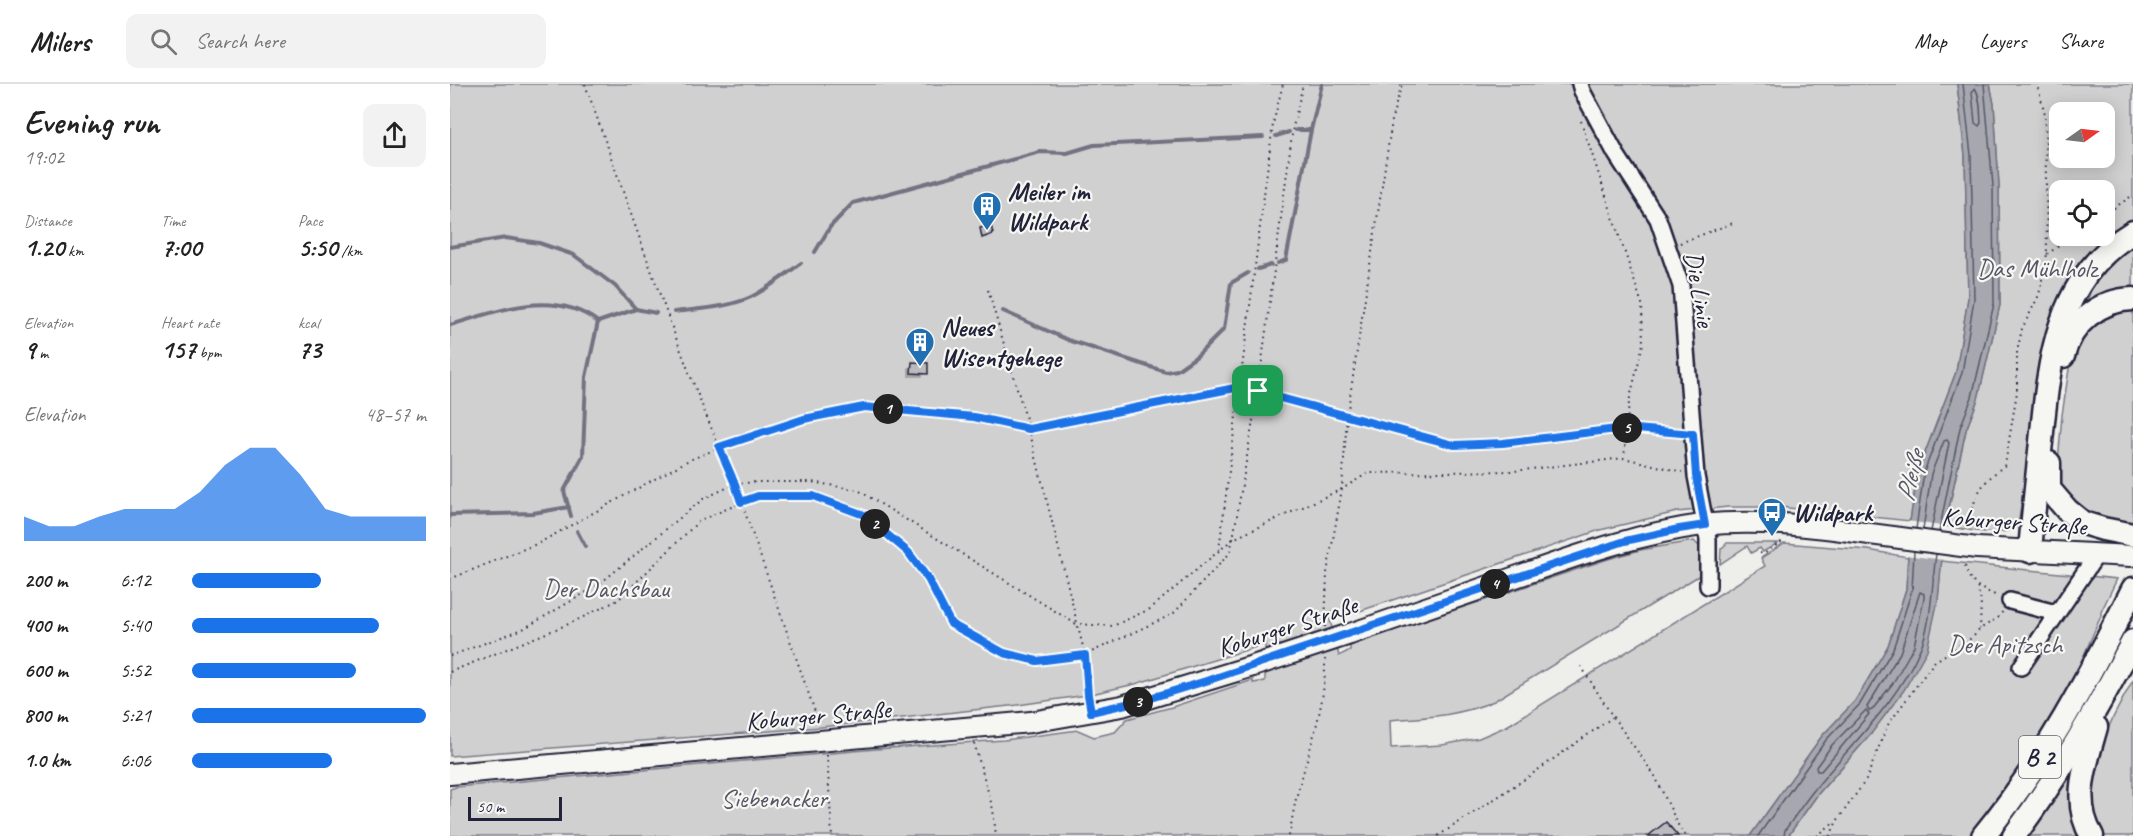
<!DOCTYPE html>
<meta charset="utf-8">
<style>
:root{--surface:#fff;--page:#f2f2f2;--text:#222;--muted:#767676;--line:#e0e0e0;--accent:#1a73e8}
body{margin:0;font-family:Caveat,sans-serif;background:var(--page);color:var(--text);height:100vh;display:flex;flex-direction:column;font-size:22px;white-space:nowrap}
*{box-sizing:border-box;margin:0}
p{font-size:20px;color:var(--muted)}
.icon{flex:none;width:33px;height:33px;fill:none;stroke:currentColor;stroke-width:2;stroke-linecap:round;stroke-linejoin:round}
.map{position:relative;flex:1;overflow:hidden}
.sheet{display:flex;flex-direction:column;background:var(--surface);width:450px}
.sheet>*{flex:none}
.needle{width:39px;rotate:76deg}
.fabs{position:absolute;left:1599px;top:18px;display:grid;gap:12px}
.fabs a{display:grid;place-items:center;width:66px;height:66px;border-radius:12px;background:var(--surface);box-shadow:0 3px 15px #0003;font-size:30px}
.scale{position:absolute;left:18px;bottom:15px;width:94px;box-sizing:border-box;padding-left:6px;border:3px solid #22223b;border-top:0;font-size:16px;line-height:21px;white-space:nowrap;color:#22223b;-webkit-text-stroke:4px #f6f6f2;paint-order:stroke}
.pin{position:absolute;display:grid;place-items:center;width:51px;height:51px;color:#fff;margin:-26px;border-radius:12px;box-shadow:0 3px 9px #0006}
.km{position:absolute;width:30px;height:30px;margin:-15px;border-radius:50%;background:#222;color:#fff;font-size:16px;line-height:30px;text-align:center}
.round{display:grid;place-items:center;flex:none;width:63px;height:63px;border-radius:12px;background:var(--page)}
.overview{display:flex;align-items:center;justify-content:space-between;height:102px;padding:0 24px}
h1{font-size:33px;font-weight:700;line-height:45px}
.stats{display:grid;grid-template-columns:repeat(3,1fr);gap:9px;height:102px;padding:6px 24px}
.stats div{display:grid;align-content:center}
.stats b{font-size:26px;font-weight:700}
.stats small{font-size:16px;font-weight:400}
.stats p{font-size:16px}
.chart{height:168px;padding:12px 24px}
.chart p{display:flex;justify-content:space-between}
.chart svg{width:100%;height:108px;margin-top:6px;fill:var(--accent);opacity:.7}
ul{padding:0 24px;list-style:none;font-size:20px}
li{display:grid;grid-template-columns:96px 72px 1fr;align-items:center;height:45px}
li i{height:15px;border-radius:8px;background:var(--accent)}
header{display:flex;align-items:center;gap:36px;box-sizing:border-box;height:84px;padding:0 30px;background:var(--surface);border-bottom:2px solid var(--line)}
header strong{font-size:28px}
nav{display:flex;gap:33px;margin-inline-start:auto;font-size:21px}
.search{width:420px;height:54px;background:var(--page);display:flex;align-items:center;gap:15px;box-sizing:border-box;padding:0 21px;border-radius:12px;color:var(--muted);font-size:22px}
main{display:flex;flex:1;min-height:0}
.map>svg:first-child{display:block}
.green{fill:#d0d0d1;stroke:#797986;stroke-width:1.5;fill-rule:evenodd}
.water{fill:#a7a7af;stroke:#727281;stroke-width:1.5}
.pier{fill:#eeeeeb}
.shadow{fill:#0003}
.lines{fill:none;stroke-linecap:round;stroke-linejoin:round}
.shore{stroke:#575769;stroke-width:1.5}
.stream{stroke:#727281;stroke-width:4}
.building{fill:#bbbbbf;stroke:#22223b;stroke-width:1.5}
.minor-casing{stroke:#22223b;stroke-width:20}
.major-casing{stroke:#22223b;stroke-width:24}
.highway-casing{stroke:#22223b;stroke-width:27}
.path{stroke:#22223b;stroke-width:2;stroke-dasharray:1.5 4.5;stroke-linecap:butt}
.minor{stroke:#f6f6f2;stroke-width:15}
.major{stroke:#f6f6f2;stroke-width:20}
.highway{stroke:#f6f6f2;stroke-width:22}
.major-bridge-casing{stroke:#22223b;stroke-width:24;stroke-linecap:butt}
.major-bridge{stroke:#f6f6f2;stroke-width:20}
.route-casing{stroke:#fff;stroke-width:12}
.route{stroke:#1a73e8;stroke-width:8}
.labels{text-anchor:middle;stroke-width:4.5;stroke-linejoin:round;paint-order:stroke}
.shield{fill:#f6f6f2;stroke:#626272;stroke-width:1.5}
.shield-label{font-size:24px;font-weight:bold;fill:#22223b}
.poi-label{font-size:26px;font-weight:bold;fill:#22223b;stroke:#f6f6f2;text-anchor:start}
.park-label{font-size:26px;fill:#565668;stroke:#f6f6f2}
.street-label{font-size:26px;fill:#22223b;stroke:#f6f6f2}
.water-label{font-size:27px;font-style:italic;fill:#575769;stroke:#f6f6f2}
</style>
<header>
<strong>Milers</strong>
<div class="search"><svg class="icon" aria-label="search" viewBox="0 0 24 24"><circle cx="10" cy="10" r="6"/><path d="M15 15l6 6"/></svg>Search here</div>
<nav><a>Map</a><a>Layers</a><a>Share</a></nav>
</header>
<main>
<section class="sheet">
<div class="overview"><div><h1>Evening run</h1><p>19:02</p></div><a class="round"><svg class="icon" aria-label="share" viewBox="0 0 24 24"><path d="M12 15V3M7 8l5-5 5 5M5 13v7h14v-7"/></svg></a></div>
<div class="stats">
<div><p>Distance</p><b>1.20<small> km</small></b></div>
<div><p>Time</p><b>7:00</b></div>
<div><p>Pace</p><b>5:50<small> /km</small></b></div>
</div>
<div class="stats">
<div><p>Elevation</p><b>9<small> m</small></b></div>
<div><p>Heart rate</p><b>157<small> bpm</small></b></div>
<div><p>kcal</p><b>73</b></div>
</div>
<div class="chart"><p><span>Elevation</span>48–57 m</p>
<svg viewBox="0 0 160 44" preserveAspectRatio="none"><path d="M0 44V34L10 38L20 38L30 34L40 31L50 31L60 31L70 24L80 13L90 6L100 6L110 17L120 31L130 34L140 34L150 34L160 34V44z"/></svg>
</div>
<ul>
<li><b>200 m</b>6:12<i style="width:55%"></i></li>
<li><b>400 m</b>5:40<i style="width:80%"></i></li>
<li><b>600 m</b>5:52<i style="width:70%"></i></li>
<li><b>800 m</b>5:21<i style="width:100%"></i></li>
<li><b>1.0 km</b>6:06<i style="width:60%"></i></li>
</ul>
</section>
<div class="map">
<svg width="1683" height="752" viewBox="0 0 1683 752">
<rect width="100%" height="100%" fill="#eeeeeb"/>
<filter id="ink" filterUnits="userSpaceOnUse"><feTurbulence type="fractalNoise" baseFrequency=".0167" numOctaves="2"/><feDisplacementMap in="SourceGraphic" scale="12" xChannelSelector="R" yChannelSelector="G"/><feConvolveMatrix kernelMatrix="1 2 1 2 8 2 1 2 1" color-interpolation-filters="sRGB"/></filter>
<g filter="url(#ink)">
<g class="green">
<path d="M0,0H1507L1515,71L1518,214L1506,288L1468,387L1460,437L1329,423H1278L1227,428L1150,446L904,529L878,528L889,572L900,566V561L1158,475L1190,466L1244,457L1250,463V491L1044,617C1009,632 977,633 940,636L941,664L992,661L1029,654L1057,642L1315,482L1311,474L1334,459L1418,466L1458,473L1456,505L1438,562L1405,617L1372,652L1300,752H0V705L6,703L426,665L554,656L628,646L644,653L665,648L677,635L722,623L803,596V599L815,597V559L803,564L685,600L637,611L568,621L371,643L0,672Z"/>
<path d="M1540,0H1683V141L1594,270L1568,442C1548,455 1518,445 1495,442L1516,346L1528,315L1550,221L1549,102L1544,20ZM1610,28H1654V74H1610ZM1610,106H1654V152H1610Z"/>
<polygon points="1683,156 1683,204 1655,209 1637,217 1648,187"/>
<polygon points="1683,222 1683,442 1638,431 1614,407 1609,393 1608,378 1612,331 1621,272 1646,234"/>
<polygon points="1277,459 1328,459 1313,468 1310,464 1301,469 1297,462 1270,480 1271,465"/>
<path d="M1491,477L1667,495L1651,528V532C1640,556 1631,581 1618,604C1590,656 1558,707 1519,752H1338L1368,710L1421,650L1488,516Z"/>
<path d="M1683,596V752H1650C1627,695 1656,646 1683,596Z"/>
<polygon points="1629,674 1634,752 1576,752"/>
</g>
<polygon class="water" points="1507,0 1540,0 1544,20 1549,102 1550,221 1528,315 1516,346 1495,442 1488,516 1477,566 1454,606 1421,650 1368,710 1338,752 1300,752 1372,652 1405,617 1438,562 1456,505 1460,437 1468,387 1506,288 1518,214 1515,71"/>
<polygon class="pier" points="1457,437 1498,443 1494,476 1455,471"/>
<polygon class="shadow" points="462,280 476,289 472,293 458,293 458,284"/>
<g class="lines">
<g class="shore">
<path d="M1525,4C1531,13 1530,28 1531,39L1529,42L1525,39L1522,8Z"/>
<polyline points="1466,445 1474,388 1512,289 1524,215 1521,71 1513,0"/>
<polyline points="1473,446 1481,390 1494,357 1497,356 1499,359 1481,447"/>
<polyline points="1489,448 1510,344 1522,313 1544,220 1543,102 1534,0"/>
<polygon points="1470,508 1474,510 1474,514 1464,562 1443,599 1422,626 1419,627 1417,623 1450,569"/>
<polygon points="1416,626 1419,630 1371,687 1367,687 1366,683 1382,661"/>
<polyline points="1308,752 1376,656 1410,620 1443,565 1462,506 1464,467"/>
<path d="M1334,752L1335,746C1345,733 1354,718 1365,705C1401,660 1447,619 1470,565C1482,539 1482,499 1486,470"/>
</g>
<g class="stream">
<polyline points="846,46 861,46"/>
<polyline points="826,52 839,48"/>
<polyline points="0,163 56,154 89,159 124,171 165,202 186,225 206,229"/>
<polyline points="365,168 380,143 403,119 590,68 617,69 644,61 813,53"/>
<polyline points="828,179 836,176 861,46 872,0"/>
<polyline points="808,185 821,181"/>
<polyline points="553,227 618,256 716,288 727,286 747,272 774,245 781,199 798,189"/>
<path d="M224,228C249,225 277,224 301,213C319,204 335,191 351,179"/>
<path d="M0,241C49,227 103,204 148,238L186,225"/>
<polyline points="0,431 83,429 119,423"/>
<polyline points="121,432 114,407 133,372 136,293 148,238"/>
<polyline points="127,447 135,462"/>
</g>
</g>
<g class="building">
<polygon points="541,141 543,150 532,154 530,144"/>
<polygon points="462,278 478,279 478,290 461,289"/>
<polygon points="1216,738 1228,752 1198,752"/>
</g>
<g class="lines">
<g class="minor-casing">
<g id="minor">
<polyline points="1130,0 1132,7 1166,70 1208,135 1231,202 1246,392 1258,455 1258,502"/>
<polyline points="1560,517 1606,529"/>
<polyline points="1571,583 1647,470"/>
</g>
</g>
<g class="major-casing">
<g id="major">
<polyline points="1527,464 1681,472"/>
<path d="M900,550C959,530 1018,509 1077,489C1134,469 1192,449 1252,441C1308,435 1365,442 1420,450"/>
<polyline points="0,690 581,638 672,622 803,582"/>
</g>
</g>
<g class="highway-casing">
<g id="highway">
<path d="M1613,272C1621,239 1649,216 1683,215"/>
<polyline points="1599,379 1599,405 1617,426 1633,439 1653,445 1683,451"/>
<path d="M1580,467C1583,431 1587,394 1591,358C1599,277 1606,194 1683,148"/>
<path d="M1533,752C1594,678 1640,591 1683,505"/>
<path d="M1564,752C1610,690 1647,625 1683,557"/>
<path d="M1642,752C1621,718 1636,679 1646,643"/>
</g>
</g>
<g class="path">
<path d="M135,0C183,134 228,270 285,400L370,642"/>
<polyline points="1131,37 1192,220 1193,260 1179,318 1174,373"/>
<polyline points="1654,131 1683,111"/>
<polyline points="1230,159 1283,139"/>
<polyline points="1597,170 1624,152"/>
<polyline points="538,206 579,345 635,571 637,611"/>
<path d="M1518,442C1526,409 1528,402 1555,381L1567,308V268L1572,245L1589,211L1597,170L1595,30L1587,0"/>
<polyline points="769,466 823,40 833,0"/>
<polyline points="1310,469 1314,470 1334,456"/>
<path d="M1515,482C1520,501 1530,504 1547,512"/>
<polyline points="0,495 89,459 237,377 269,364 354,335 414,323 524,333 579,345 790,303 1004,361 1053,359 1175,344 1228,349"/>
<polyline points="1527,503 1531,517 1530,545"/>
<polyline points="875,543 877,489 892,405 897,332 943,30 952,0"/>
<polyline points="0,572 73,545 147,502 253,415 285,400 306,398 361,398 408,406 626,540 663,542 700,525 783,455 892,405 918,389 1064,387 1174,374 1232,388"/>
<polyline points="1131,582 1163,633 1205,692 1230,745 1236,752"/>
<polyline points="0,588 121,539 168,516 250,436 308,412 363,412 414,431 458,468 478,495 501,540 554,569 587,577 635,571 723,530 779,470 783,455 808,307 843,43 853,0"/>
<polyline points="524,659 543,725 546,752"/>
<polyline points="377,671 382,752"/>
<path d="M839,752C842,737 844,721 848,707C860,663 876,621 875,575"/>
<polyline points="988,752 1075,695 1163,633"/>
<polyline points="1367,752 1384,738"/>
<polyline points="1380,752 1387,737 1416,696 1437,642 1484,578 1523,553 1530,545 1549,533 1553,527"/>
</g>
<use href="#minor" class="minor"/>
<use href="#major" class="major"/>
<use href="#highway" class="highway"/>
<g class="major-bridge-casing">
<g id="major-bridge">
<polyline points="1420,450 1527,464"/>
<polyline points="803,582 900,550"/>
</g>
</g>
<use href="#major-bridge" class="major-bridge"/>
</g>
</g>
<g class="lines" filter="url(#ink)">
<g class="route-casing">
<polygon id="route" points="790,303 1004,361 1053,359 1175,344 1243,350 1246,392 1255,441 1229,445 1175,457 756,597 694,616 641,628 638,611 635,571 587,577 554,569 501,540 478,495 458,468 414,431 363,412 308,412 291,418 285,400 269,363 354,335 414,323 524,333 579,345"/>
</g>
<use href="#route" class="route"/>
</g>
<defs>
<g id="building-pin" transform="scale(1.5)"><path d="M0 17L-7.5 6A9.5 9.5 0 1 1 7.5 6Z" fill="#1f6fb2" stroke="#f6f6f2"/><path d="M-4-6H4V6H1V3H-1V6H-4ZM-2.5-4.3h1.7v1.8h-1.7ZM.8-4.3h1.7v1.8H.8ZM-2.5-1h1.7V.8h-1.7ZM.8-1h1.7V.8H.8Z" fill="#fff"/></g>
<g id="bus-pin" transform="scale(1.5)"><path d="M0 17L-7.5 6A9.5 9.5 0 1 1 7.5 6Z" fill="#1f6fb2" stroke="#f6f6f2"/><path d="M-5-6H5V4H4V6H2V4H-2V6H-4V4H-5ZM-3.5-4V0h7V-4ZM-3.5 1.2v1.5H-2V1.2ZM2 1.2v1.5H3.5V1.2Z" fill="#fff"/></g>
</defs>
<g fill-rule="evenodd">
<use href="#building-pin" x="537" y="122"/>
<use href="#building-pin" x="470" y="258"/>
<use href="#bus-pin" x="1322" y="428"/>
</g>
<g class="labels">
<rect class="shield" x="1569" y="652" width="42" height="42" rx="4.5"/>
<g class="shield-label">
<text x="1590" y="681">B 2</text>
</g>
<g class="poi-label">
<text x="558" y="116">Meiler im<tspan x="558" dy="30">Wildpark</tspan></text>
<text x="491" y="252">Neues<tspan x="491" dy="30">Wisentgehege</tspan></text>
<text x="1343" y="437">Wildpark</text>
</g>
<g class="park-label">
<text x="1587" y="193">Das Mühlholz</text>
<text x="156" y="513">Der Dachsbau</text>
<text x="1555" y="569">Der Apitzsch</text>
<text x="324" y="723">Siebenacker</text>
</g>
<g class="street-label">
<text transform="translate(1250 205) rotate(80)" y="9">Die Linie</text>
<text transform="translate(1564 437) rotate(4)" y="9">Koburger Straße</text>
<text transform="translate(837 542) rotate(-18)" y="9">Koburger Straße</text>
<text transform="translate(368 631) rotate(-5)" y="9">Koburger Straße</text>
</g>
<g class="water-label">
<text transform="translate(1460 392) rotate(-77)" y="9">Pleiße</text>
</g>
</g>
</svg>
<div class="fabs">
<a><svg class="needle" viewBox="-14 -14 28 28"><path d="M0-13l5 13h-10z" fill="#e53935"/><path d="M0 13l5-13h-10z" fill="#767676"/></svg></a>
<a><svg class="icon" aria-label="locate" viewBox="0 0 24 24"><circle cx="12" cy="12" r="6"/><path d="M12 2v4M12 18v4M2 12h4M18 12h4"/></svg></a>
</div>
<div class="scale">50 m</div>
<div class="pin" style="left:808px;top:307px;background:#1e9e55"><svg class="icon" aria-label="arrive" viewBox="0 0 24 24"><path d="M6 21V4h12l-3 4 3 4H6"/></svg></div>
<b class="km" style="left:438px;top:325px">1</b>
<b class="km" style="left:425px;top:440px">2</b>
<b class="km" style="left:688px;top:618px">3</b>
<b class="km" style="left:1045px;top:500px">4</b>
<b class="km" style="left:1177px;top:344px">5</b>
</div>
</main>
